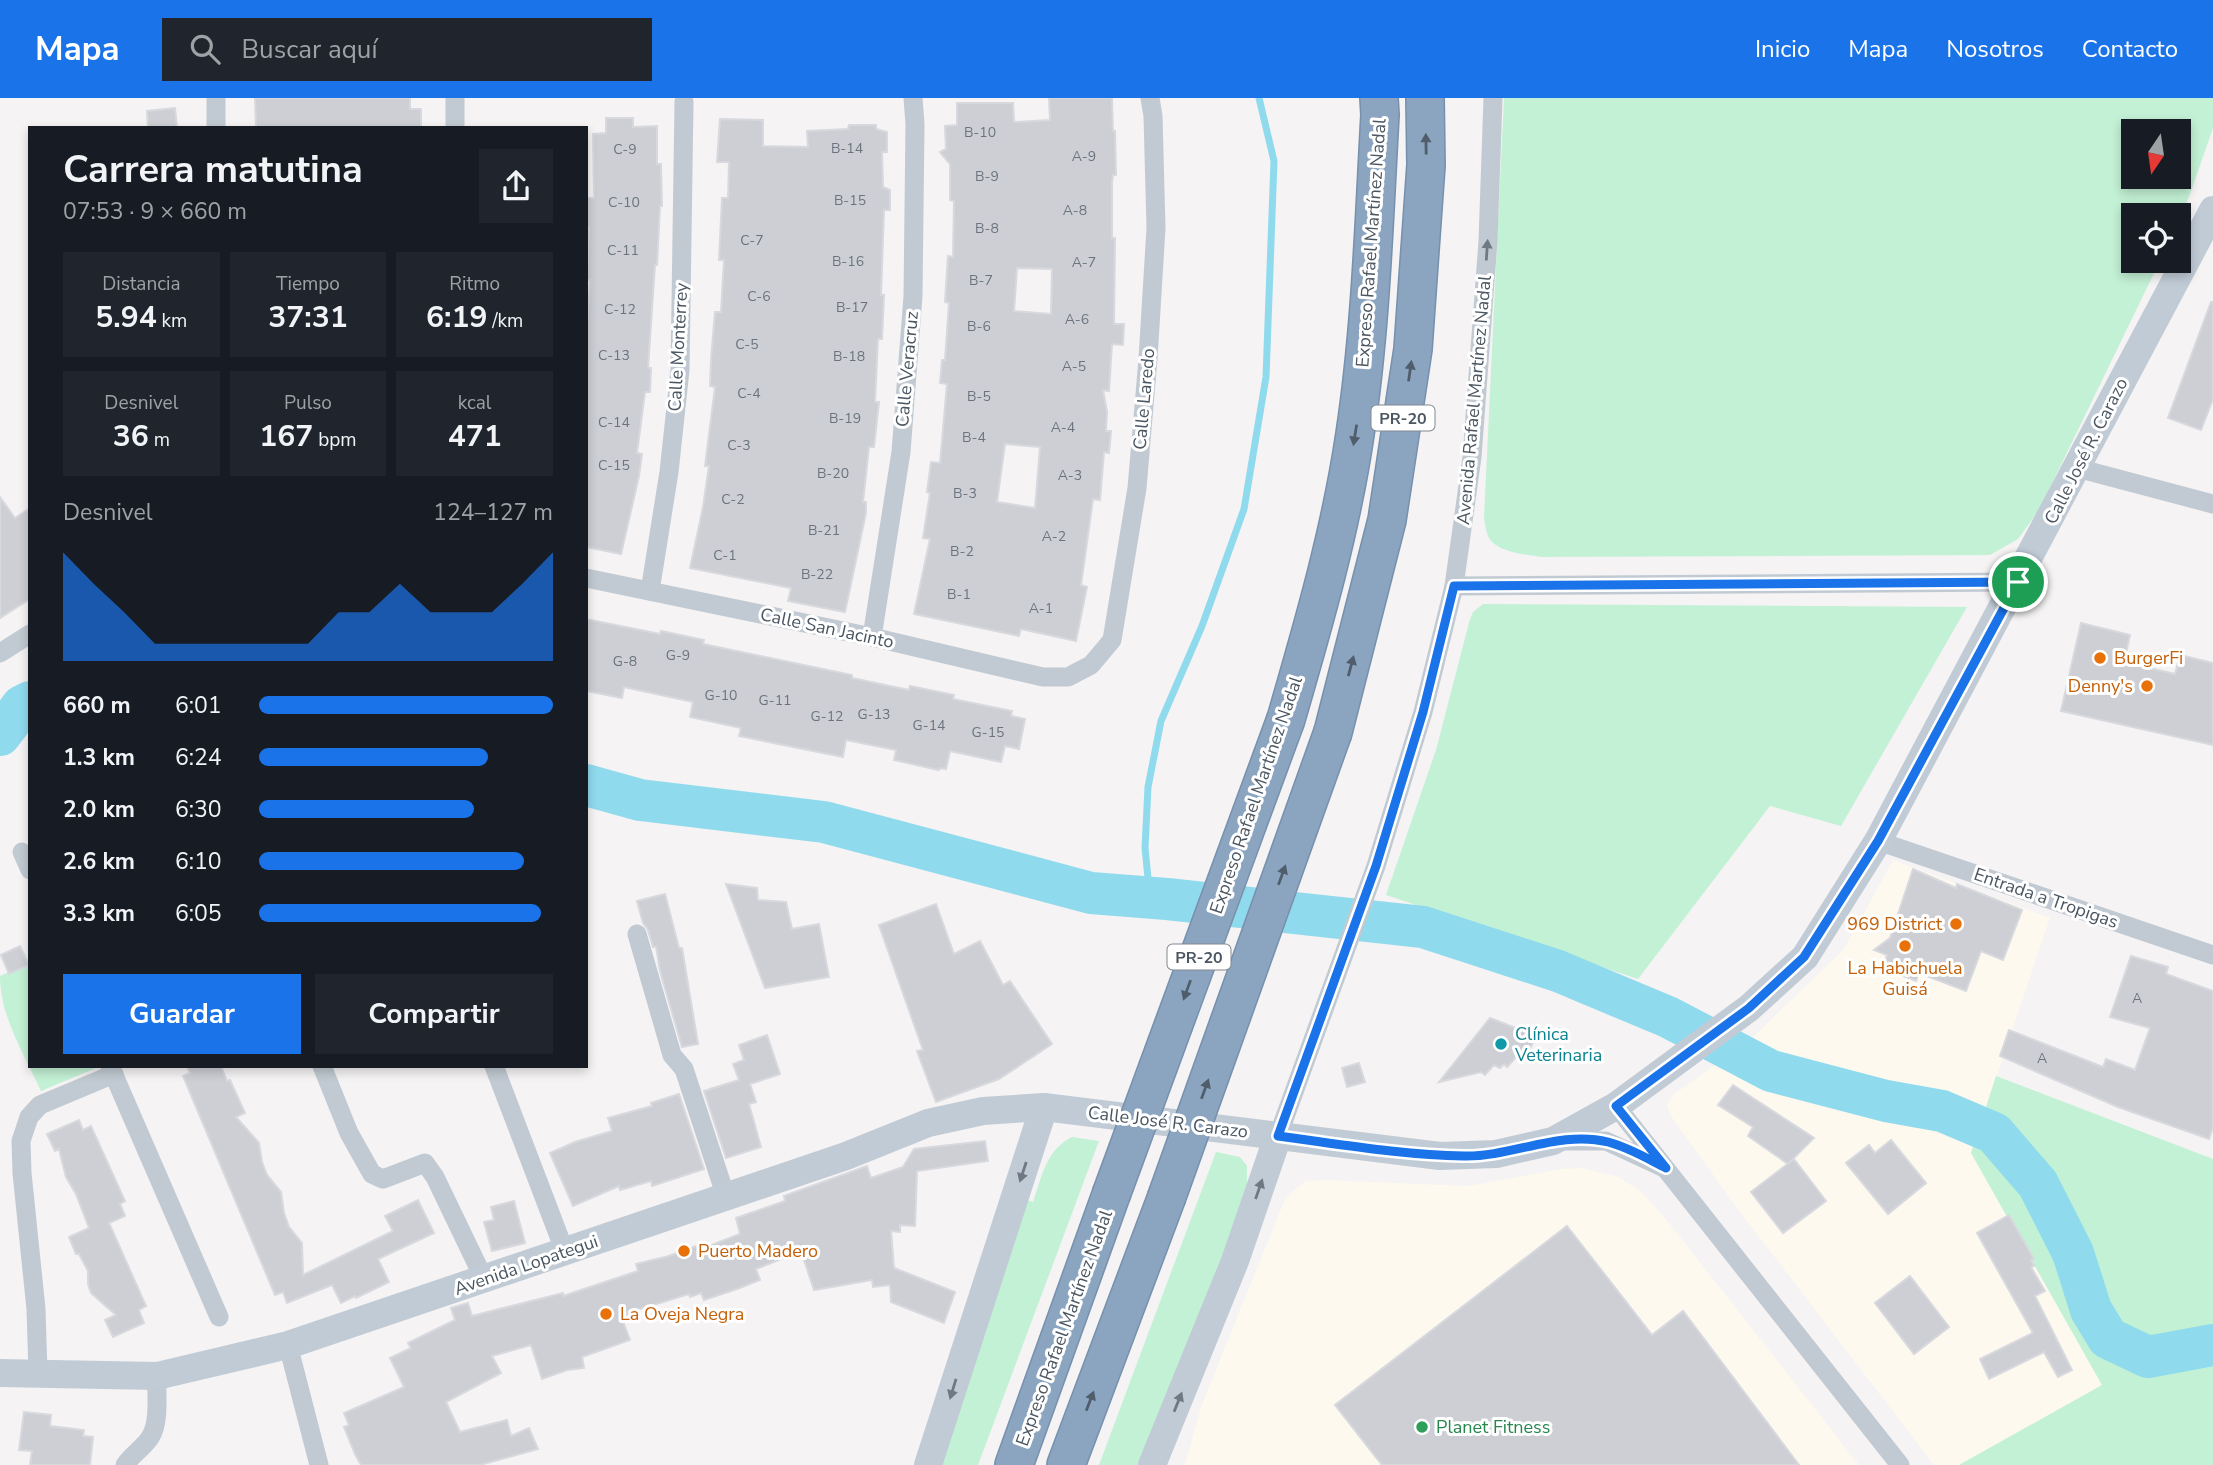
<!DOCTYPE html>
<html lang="es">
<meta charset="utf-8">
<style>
:root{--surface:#171b24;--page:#20242c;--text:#f1f3f6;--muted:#9ea1a6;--accent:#1a73e8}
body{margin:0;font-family:"Nunito Sans",sans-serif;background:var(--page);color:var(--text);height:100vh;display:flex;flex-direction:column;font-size:26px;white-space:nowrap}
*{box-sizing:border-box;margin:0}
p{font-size:23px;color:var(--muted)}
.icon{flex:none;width:38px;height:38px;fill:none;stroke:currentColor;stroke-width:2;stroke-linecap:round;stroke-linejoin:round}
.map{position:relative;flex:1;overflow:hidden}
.side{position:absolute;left:28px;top:28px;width:560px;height:942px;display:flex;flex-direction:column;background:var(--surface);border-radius:0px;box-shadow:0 4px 10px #0003}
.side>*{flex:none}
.needle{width:46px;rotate:193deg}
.tools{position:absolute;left:2121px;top:21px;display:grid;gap:14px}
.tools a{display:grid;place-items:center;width:70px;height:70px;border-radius:0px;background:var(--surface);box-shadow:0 4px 10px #0003;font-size:35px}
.pin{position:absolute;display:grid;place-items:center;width:60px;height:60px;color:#fff;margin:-30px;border:4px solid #fff;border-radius:50%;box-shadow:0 2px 7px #0007}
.round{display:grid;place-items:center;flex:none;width:74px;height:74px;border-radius:0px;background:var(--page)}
.head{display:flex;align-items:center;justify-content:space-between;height:119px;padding:0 35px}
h1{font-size:38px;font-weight:700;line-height:52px}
.figures{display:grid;grid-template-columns:repeat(3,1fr);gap:10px;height:119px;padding:7px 35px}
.figures div{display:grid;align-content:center;border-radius:0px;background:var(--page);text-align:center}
.figures b{font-size:30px;font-weight:700}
.figures small{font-size:19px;font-weight:400}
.figures p{font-size:19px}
.chart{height:196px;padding:14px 35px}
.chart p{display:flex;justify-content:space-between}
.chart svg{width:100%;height:126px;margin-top:7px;fill:var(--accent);opacity:.7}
.cta{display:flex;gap:14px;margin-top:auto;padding:14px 35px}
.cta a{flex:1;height:80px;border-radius:0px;background:var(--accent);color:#fff;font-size:28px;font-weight:700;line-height:80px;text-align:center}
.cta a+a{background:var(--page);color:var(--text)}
ul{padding:0 35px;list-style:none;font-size:23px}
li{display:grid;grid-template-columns:112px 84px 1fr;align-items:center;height:52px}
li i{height:18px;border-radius:9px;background:var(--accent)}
header{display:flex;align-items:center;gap:42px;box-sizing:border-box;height:98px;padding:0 35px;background:var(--accent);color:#fff}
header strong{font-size:33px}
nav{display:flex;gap:38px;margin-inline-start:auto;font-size:24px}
.search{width:490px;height:63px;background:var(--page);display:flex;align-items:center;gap:18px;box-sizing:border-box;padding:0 24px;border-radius:0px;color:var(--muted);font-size:26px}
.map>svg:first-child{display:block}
.commercial{fill:#fdf9ef}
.green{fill:#c3f1d5;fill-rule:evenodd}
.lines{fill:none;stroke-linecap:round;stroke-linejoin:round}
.stream{stroke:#90daee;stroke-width:7}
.river{stroke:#90daee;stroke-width:42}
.building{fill:#cdcfd5;stroke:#d7d9de;stroke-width:2;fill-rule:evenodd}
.highway-casing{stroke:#7690ad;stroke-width:40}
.street{stroke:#c1cad2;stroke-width:19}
.secondary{stroke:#c1cbd6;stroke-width:28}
.highway{stroke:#8ba5c1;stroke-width:37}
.highway-bridge-casing{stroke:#7690ad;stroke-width:40;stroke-linecap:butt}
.highway-bridge{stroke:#8ba5c1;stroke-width:37}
.oneway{fill:#505e6b}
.oneway2{fill:#6e7983}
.oneway3{fill:#6e7984}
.route-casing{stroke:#fff;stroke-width:14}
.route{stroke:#1a73e8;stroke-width:9}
.food-dot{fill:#e8710a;stroke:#fff;stroke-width:2.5}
.culture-dot{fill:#0f9aa8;stroke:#fff;stroke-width:2.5}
.leisure-dot{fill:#2e9e5b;stroke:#fff;stroke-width:2.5}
.labels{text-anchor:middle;stroke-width:6;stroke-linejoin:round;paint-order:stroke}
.number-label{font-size:14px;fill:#6b747e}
.shield{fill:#fff;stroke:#808990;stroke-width:2}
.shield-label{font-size:16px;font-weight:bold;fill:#4a5661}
.street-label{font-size:18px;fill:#4a5661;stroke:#fff}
.food-label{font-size:18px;fill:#c56008;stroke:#fff;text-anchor:start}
.culture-label{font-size:18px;fill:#0d838f;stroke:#fff;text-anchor:start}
.leisure-label{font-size:18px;fill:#27864d;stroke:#fff;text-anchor:start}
</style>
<header>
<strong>Mapa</strong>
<div class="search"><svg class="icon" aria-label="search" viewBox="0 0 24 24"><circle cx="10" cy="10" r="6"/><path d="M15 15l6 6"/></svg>Buscar aquí</div>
<nav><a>Inicio</a><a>Mapa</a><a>Nosotros</a><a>Contacto</a></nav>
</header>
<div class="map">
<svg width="2213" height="1367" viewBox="0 0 2213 1367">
<rect width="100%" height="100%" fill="#f5f3f3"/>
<g class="commercial">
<polygon points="1893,762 2050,820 1971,1055 2102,1287 1959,1367 1934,1367 1734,1106 1671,1018 1667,1007 1673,997 1752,940 1844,851"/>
<polygon points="1580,1070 1619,1079 1640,1093 1662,1116 1859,1367 1185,1367 1201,1309 1285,1101 1294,1092 1306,1083 1323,1082 1468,1088 1562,1071"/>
</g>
<g class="green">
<path d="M1504,0H2213V30L2189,99L2179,122V117H2133V163H2160L2039,412L2018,441L1990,457L1541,459C1525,456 1496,455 1488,438C1486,433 1485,426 1484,420ZM2133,33H2179V79H2133Z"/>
<polygon points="1483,506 1967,509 1841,728 1770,708 1638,881 1386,797 1436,652 1470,521 1473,514"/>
<path d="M30,865V968H95L96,970L41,993C24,956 0,918 0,878Z"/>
<polygon points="1996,978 2213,1061 2213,1367 1959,1367 2102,1287 1971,1055"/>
<path d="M1072,1039L1099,1043L978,1367H942L1027,1102L1033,1104C1042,1078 1046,1052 1072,1039Z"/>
<polygon points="1216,1054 1240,1059 1247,1068 1247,1109 1139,1367 1099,1367"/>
</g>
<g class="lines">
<polyline class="stream" points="1150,800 1145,750 1148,689 1161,623 1202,528 1244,411 1266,279 1274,63 1259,0"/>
<g class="river">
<polyline points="0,637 22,608 30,604"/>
<polyline points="586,687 640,702 824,724 1091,795 1167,801 1423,829 1558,873 1668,919 1771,973 1886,1003 1942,1013 1994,1035 2038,1086 2073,1155 2091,1212 2108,1240 2148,1259 2213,1247"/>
</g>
</g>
<g class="building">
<polygon points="255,0 410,0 410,11 421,11 421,30 256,30"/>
<path d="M1049,0H1112L1113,33H1115L1116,77H1113L1112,85V140H1115L1114,226H1124L1123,247L1112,246L1109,293L1103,292L1107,314L1106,333H1111L1109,355L1104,354L1100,402L1093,401L1081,487L1087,489L1076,543L1021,531L1019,538L914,516L930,441L923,440L930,395L927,394L931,364L940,365L947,286L940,285L942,262H945L949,205L945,204L948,158L953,159L954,103L950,102V66L940,54L946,51L945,28L957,27V5H1013L1014,24L1050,22ZM1017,170L1052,171L1051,216L1014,213ZM1005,346L1040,349L1035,410L997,404Z"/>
<polygon points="175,10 177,30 148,30 147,13"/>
<polygon points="606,20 633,20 633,29 657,28 657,66 661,66 662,108 660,108 657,167 655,167 648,270 651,270 650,294 645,294 637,355 642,356 639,378 621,456 586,449 586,244 590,182 587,182 589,129 586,129 586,100 594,100 593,36 606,35"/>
<polygon points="720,21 763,22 763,48 808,49 807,33 848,31 849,27 876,27 876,31 887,34 887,54 882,54 883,89 890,92 890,112 884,112 881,197 884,197 882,241 878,241 875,304 879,304 874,349 869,349 863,404 866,404 866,415 845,514 788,503 791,490 690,470 703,409 709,368 705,368 715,289 710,288 711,261 715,214 721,214 724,162 719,162 722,100 728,100 729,64 717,64"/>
<polygon points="2211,204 2213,204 2213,301 2201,332 2168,320"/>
<polygon points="0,399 15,420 30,410 30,501 0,520"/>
<polygon points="586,521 660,536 661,533 704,542 703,546 852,577 852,580 909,592 910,588 954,597 953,601 1012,613 1011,618 1025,621 1019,651 1005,648 1001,664 950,653 946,671 940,670 939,672 894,662 896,652 846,642 843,659 739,638 741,630 690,619 693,604 624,589 622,600 586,593"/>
<polygon points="2081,525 2130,537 2124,564 2175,576 2180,557 2213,565 2213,647 2061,613"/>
<polygon points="1913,771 1956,790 1957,786 2022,812 2003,862 1981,853 1966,893 1919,875 1916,883 1898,876 1901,869 1885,863 1887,857 1874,852 1890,840"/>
<polygon points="726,786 757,790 758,802 786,804 792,831 819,826 829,879 765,890"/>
<polygon points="665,796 679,850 682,850 698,946 682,949 660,873 656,848 653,849 648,832 643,825 637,803"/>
<polygon points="936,806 954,856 980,843 1003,887 1010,883 1052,946 999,981 936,1004 917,953 923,952 879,827"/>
<polygon points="20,848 29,867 9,876 1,857"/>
<polygon points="2131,858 2168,869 2166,876 2213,893 2213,1029 2209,1041 2118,1009 2000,958 2009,932 2103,969 2106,961 2135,972 2150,930 2110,919"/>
<polygon points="1490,920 1536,938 1527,957 1520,955 1507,969 1504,966 1500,970 1494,967 1485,977 1481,974 1439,984"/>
<polygon points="767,937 780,976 750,986 756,1004 749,1006 761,1049 726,1060 704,993 739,982 733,966 744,962 739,947"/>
<polygon points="1359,965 1365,984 1347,989 1342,970"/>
<polygon points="187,968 221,968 227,983 230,982 245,1015 236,1019 259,1045 262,1064 267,1077 281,1094 284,1115 289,1129 302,1145 303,1177 393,1133 385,1118 418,1102 434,1135 378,1161 389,1184 356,1200 355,1198 341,1205 332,1187 287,1205 283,1194 275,1197 183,978 190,975"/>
<polygon points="1733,987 1814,1040 1788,1066 1748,1038 1753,1029 1718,1007"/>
<polygon points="679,996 704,1071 652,1088 651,1083 620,1092 619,1088 573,1108 550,1055 575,1044 612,1033 608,1020 652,1008 651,1005"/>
<polygon points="79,1022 83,1032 91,1028 125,1103 120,1106 125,1118 109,1125 146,1208 139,1212 144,1225 113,1239 105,1222 116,1217 91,1195 88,1186 88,1173 79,1156 76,1156 69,1139 89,1130 76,1096 66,1079 59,1051 55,1053 47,1036"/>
<polygon points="1891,1042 1926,1085 1888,1116 1846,1065 1869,1047 1875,1055"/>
<polygon points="985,1043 988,1063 917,1073 915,1128 900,1127 900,1134 891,1133 894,1170 955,1194 944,1225 891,1204 890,1187 873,1189 872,1182 814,1192 801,1153 756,1171 760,1182 737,1191 704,1202 701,1195 690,1199 689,1196 627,1215 629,1219 622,1221 630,1242 582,1259 584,1270 567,1272 542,1281 531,1247 492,1258 501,1275 446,1304 460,1334 507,1322 511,1338 529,1330 538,1351 480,1367 361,1367 355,1356 344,1329 349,1327 344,1315 404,1289 390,1260 411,1250 408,1245 455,1222 451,1210 468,1205 472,1218 563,1195 563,1198 638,1173 636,1166 669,1158 707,1144 709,1148 740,1136 736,1120 785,1103 784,1098 867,1068 871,1080 903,1069 914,1051"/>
<polygon points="1794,1061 1826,1103 1783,1135 1751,1094"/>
<polygon points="514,1103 525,1145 492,1153 484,1124 494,1122 491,1109"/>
<polygon points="2009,1117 2034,1161 2031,1162 2034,1168 2031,1169 2045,1193 2035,1198 2072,1272 2058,1279 2044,1254 1989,1281 1980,1261 2033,1235 1977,1135"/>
<polygon points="1567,1128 1652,1237 1683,1213 1799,1367 1382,1367 1335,1307"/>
<polygon points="1910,1178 1949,1229 1914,1256 1875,1205"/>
<polygon points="24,1314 51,1317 50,1328 84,1332 83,1338 93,1339 90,1367 30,1367 32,1353 19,1352"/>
</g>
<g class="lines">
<g class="highway-casing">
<g id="highway">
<path d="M1286,621C1313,528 1341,432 1355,336C1371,230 1374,123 1380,17L1379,0"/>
<polyline points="1333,634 1387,422 1413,251 1426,67 1425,0"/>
<polyline points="1014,1367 1111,1097"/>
<polyline points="1066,1367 1166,1101"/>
</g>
</g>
<g class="street">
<polyline points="216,0 216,30"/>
<polyline points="455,0 455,30"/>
<polyline points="2077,370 2213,406"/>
<polyline points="586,480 872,539 1043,579 1068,579 1091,567 1112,542 1137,390 1148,261 1156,130 1153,18 1150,0"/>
<polyline points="1454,488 2018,484"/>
<polyline points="650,493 669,374 680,272 684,4"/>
<polyline points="872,539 901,354 913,198 915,26 913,0"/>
<polyline points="0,555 30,536"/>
<polyline points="1878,743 2213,857"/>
<polyline points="22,754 30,772"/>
<polyline points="637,836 672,957 684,971 726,1099"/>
<polyline points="110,968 219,1219"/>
<polyline points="322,968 349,1035 372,1076 383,1081 425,1065 435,1079 484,1181"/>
<polyline points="494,968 565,1154"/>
<polyline points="1616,1008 1900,1367"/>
<polyline points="1278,1038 1376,768 1423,614 1454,488 1472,359 1488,143 1493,0"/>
<polyline points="1558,1043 1606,1043 1662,1069"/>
<polyline points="288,1247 319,1367"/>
<polyline points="38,1275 36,1211 22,1075 21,1043 29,1019 40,1007 114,976"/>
<path d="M125,1367C132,1356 145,1349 151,1338C160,1322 156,1296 157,1278"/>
</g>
<g class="secondary">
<polyline points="0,1275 157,1278 288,1247 846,1058 928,1025 983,1013 1044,1009 1440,1058 1496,1056 1553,1043 1616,1008 1749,910 1805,859 1878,743 2213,112"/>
<polyline points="928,1367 1044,1009"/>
<polyline points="1152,1367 1235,1163 1278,1038"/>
</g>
<use href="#highway" class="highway"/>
<g class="highway-bridge-casing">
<g id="highway-bridge">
<polyline points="1111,1097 1286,621"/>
<polyline points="1166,1101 1333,634"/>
</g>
</g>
<use href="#highway-bridge" class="highway-bridge"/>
</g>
<defs><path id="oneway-solid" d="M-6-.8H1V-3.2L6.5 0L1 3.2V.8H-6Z" transform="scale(1.75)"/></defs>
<g class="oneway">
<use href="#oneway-solid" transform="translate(1426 46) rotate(-91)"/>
<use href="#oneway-solid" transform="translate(1410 273) rotate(-82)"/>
<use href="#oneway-solid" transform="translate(1355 337) rotate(99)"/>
<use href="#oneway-solid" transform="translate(1351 568) rotate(-75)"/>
<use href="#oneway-solid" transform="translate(1282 777) rotate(-70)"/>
<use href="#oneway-solid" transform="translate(1187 892) rotate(110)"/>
<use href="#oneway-solid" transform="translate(1205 991) rotate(-70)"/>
<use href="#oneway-solid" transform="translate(1090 1303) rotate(-69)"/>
</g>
<use class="oneway2" href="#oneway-solid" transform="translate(1487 152) rotate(-86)"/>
<g class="oneway3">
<use href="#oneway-solid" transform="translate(1023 1074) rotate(108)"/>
<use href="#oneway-solid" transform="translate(1259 1091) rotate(-71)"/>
<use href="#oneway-solid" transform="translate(953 1291) rotate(107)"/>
<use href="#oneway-solid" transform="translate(1178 1304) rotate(-68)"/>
</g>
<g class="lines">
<g class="route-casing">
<path id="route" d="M2018,484L1878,743L1804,859L1749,910L1616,1008L1666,1070C1648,1061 1628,1049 1608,1044C1560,1032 1512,1059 1464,1058C1402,1057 1339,1046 1278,1038L1376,768L1423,614L1454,488Z"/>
</g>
<use href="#route" class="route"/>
</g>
<g class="food-dot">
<circle cx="2100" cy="560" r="7"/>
<circle cx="2147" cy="588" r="7"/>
<circle cx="1956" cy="826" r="7"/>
<circle cx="1905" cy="848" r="7"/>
<circle cx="684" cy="1153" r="7"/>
<circle cx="606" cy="1216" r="7"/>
</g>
<circle class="culture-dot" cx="1501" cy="946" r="7"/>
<circle class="leisure-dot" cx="1422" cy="1329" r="7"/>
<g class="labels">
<g class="number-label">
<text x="980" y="39">B-10</text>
<text x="847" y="55">B-14</text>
<text x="625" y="56">C-9</text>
<text x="1084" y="63">A-9</text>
<text x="987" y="83">B-9</text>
<text x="850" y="107">B-15</text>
<text x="624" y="109">C-10</text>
<text x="1075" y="117">A-8</text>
<text x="987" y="135">B-8</text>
<text x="752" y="147">C-7</text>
<text x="623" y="157">C-11</text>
<text x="848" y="168">B-16</text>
<text x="1084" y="169">A-7</text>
<text x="981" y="187">B-7</text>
<text x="759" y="203">C-6</text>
<text x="852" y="214">B-17</text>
<text x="620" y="216">C-12</text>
<text x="1077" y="226">A-6</text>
<text x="979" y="233">B-6</text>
<text x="747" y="251">C-5</text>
<text x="614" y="262">C-13</text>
<text x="849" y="263">B-18</text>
<text x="1074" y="273">A-5</text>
<text x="749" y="300">C-4</text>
<text x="979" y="303">B-5</text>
<text x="845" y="325">B-19</text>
<text x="614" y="329">C-14</text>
<text x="1063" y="334">A-4</text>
<text x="974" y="344">B-4</text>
<text x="739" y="352">C-3</text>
<text x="614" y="372">C-15</text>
<text x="833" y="380">B-20</text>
<text x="1070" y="382">A-3</text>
<text x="965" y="400">B-3</text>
<text x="733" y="406">C-2</text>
<text x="824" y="437">B-21</text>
<text x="1054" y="443">A-2</text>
<text x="962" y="458">B-2</text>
<text x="725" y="462">C-1</text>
<text x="817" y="481">B-22</text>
<text x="959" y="501">B-1</text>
<text x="1041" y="515">A-1</text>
<text x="678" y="562">G-9</text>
<text x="625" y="568">G-8</text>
<text x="721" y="602">G-10</text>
<text x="775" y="607">G-11</text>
<text x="874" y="621">G-13</text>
<text x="827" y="623">G-12</text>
<text x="929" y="632">G-14</text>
<text x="988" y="639">G-15</text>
<text x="2137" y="905">A</text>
<text x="2042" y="965">A</text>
</g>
<g class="shield">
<rect x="1371.5" y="307.5" width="63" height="25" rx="5"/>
<rect x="1167.5" y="846.5" width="63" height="25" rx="5"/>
</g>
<g class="shield-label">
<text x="1403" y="326">PR-20</text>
<text x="1199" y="865">PR-20</text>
</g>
<g class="street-label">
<text transform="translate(1371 145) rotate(-86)" y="6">Expreso Rafael Martínez Nadal</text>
<text transform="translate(678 249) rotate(-87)" y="6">Calle Monterrey</text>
<text transform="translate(907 271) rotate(-85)" y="6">Calle Veracruz</text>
<text transform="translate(1144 301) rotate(-85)" y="6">Calle Laredo</text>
<text transform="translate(1474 302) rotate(-85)" y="6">Avenida Rafael Martínez Nadal</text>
<text transform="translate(2086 353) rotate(-63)" y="6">Calle José R. Carazo</text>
<text transform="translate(827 530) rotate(12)" y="6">Calle San Jacinto</text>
<text transform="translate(1256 697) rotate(-71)" y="6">Expreso Rafael Martínez Nadal</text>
<text transform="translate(2046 800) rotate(19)" y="6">Entrada a Tropigas</text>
<text transform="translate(1168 1024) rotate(7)" y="6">Calle José R. Carazo</text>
<text transform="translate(526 1167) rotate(-19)" y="6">Avenida Lopategui</text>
<text transform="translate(1064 1230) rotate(-70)" y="6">Expreso Rafael Martínez Nadal</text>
</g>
<g class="food-label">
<text x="2114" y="566">BurgerFi</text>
<text x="2133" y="594" text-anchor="end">Denny's</text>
<text x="1942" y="832" text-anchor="end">969 District</text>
<text x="1905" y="876" text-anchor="middle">La Habichuela<tspan x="1905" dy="21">Guisá</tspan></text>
<text x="698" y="1159">Puerto Madero</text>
<text x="620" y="1222">La Oveja Negra</text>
</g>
<g class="culture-label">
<text x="1515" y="942">Clínica<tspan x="1515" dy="21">Veterinaria</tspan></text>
</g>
<g class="leisure-label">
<text x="1436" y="1335">Planet Fitness</text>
</g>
</g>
</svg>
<div class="tools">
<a><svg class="needle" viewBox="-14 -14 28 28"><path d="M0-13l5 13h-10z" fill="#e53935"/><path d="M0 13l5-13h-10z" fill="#9ea1a6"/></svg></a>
<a><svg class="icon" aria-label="locate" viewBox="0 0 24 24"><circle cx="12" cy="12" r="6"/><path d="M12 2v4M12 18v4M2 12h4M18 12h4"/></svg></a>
</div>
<div class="pin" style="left:2018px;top:484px;background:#1e9e55"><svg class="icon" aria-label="arrive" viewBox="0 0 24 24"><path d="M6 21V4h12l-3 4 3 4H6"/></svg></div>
<section class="side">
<div class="head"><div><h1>Carrera matutina</h1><p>07:53 · 9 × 660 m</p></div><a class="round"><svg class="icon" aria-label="share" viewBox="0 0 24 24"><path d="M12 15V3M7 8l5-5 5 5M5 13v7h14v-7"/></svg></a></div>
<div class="figures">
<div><p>Distancia</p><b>5.94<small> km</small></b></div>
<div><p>Tiempo</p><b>37:31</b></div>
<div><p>Ritmo</p><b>6:19<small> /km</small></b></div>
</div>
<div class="figures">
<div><p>Desnivel</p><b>36<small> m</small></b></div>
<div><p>Pulso</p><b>167<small> bpm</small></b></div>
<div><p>kcal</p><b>471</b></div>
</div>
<div class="chart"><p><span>Desnivel</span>124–127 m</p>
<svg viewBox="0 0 160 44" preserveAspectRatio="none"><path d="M0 44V6L10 17L20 27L30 38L40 38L50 38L60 38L70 38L80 38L90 27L100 27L110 17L120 27L130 27L140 27L150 17L160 6V44z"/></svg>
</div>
<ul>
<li><b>660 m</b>6:01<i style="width:100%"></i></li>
<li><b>1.3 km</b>6:24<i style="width:78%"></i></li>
<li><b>2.0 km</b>6:30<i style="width:73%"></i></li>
<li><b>2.6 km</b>6:10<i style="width:90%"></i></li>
<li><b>3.3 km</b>6:05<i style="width:96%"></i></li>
</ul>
<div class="cta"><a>Guardar</a><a>Compartir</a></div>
</section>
</div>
